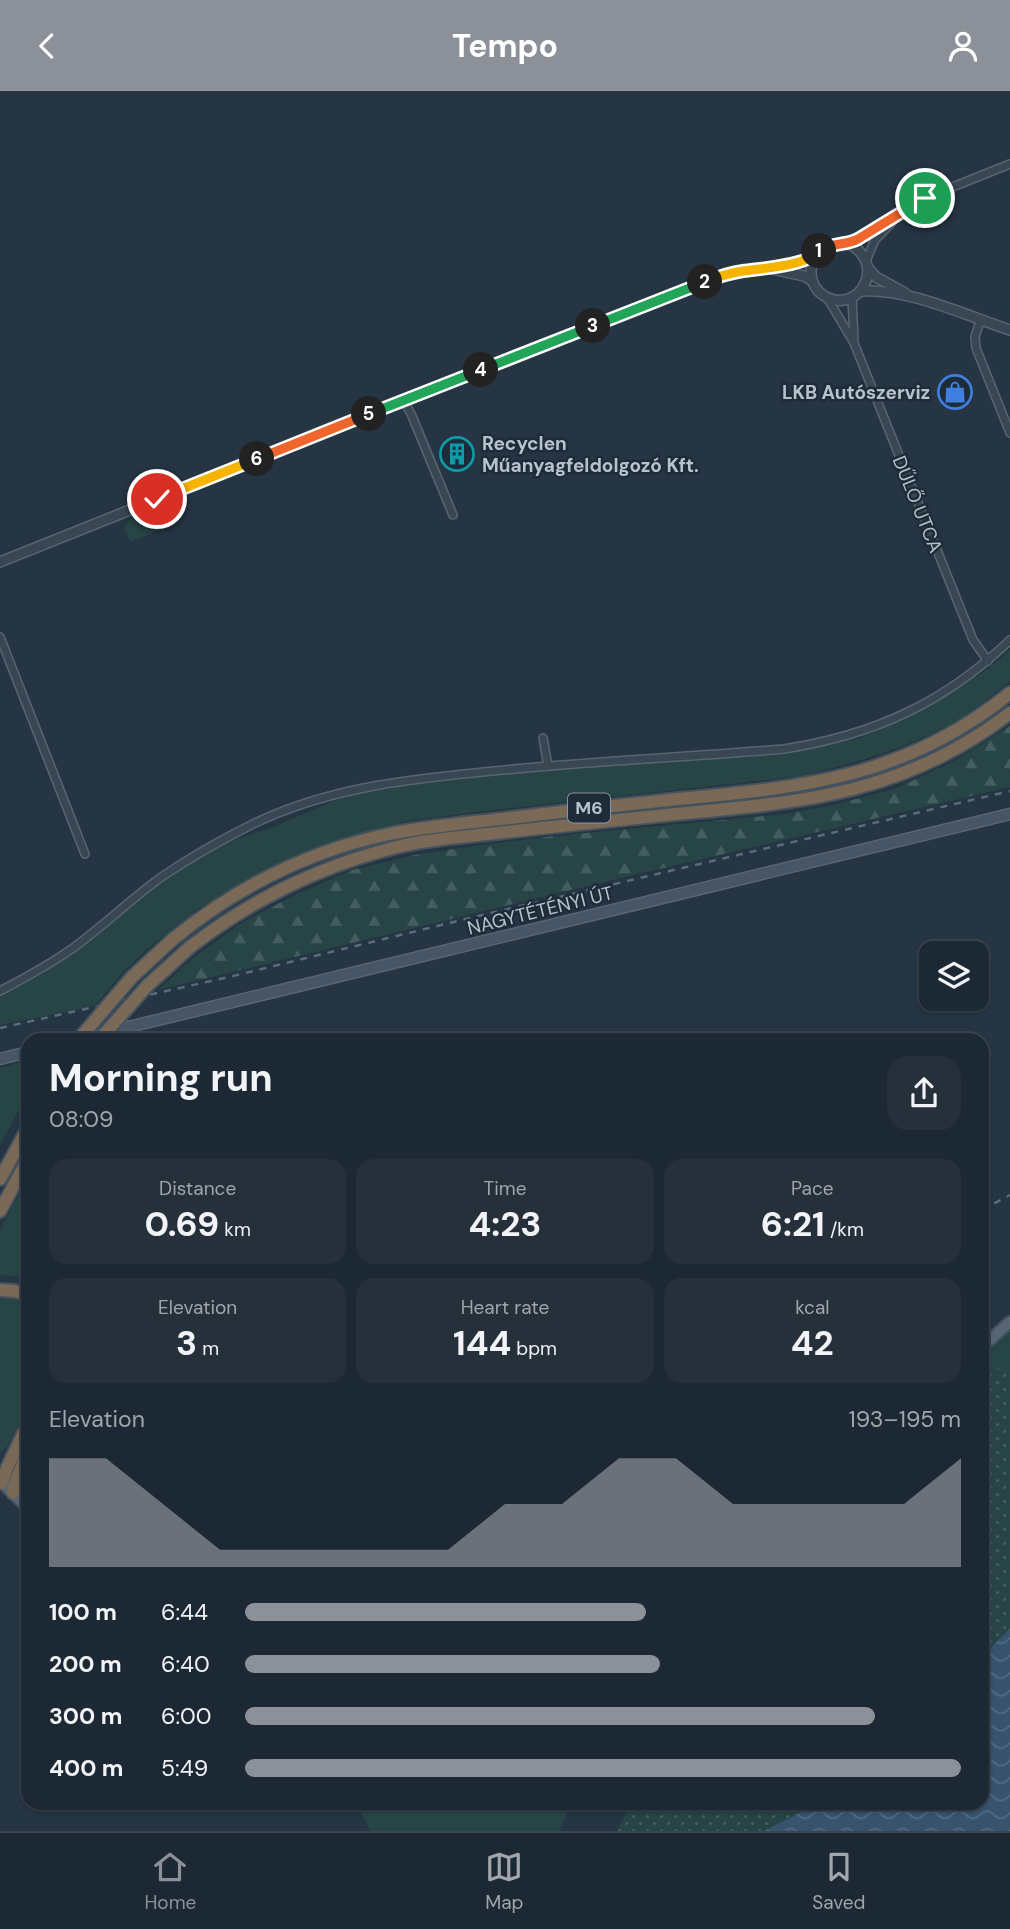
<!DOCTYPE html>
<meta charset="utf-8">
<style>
:root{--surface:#1c2833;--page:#25303b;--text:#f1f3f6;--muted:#a0a6ac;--line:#3a444e;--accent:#8c9099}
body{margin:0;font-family:"DM Sans",sans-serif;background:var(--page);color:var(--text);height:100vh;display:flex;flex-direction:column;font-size:26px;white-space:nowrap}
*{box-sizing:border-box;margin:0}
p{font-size:23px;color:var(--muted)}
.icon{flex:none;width:38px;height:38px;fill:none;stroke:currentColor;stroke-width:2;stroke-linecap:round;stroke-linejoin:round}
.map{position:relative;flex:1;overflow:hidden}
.drawer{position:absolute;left:21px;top:942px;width:968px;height:777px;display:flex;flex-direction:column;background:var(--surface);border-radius:21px;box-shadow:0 2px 5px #0004,0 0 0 2px var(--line)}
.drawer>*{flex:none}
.fabs{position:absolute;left:919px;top:850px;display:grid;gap:14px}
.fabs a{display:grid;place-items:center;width:70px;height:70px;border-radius:14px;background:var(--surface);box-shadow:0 2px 5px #0004,0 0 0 2px var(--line);font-size:35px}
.pin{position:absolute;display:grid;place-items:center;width:60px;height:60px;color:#fff;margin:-30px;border:4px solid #fff;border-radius:50%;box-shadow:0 2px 7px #0007}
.km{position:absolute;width:35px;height:35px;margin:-18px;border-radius:50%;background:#222;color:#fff;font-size:19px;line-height:35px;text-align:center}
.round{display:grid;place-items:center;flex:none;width:74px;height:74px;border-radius:21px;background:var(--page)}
.summary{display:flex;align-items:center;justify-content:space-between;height:119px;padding:0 28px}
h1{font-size:38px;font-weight:700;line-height:52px}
.figures{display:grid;grid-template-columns:repeat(3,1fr);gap:10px;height:119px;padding:7px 28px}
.figures div{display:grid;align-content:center;border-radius:18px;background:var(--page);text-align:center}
.figures b{font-size:35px;font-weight:700}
.figures small{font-size:19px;font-weight:400}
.figures p{font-size:19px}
.chart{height:196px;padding:14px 28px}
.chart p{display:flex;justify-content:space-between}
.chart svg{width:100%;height:126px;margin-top:7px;fill:var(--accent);opacity:.7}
ul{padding:0 28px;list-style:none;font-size:23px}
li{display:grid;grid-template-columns:112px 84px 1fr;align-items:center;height:52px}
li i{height:18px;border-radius:9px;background:var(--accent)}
header{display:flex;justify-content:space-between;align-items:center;height:91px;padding:0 28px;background:var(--accent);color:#fff;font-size:32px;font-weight:700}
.menu{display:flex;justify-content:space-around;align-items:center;height:98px;border-top:2px solid var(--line);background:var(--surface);font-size:19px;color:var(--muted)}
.menu a{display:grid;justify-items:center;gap:4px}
.menu .selected{color:var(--accent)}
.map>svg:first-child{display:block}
.green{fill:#274545}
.forest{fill:url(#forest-firs)}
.park{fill:url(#park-dots)}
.water{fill:url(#water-waves)}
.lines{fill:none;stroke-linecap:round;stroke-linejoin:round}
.minor-casing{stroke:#586571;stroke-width:10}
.tertiary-casing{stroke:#586571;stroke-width:12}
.secondary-casing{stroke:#586571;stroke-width:13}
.primary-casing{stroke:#43505d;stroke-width:14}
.motorway-casing{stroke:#44525e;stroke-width:16}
.minor{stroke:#394754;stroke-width:7}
.tertiary{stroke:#394754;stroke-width:9}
.secondary{stroke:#475667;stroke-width:10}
.primary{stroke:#576674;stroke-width:10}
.motorway{stroke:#7a6956;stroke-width:12}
.rail{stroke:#5b6b7b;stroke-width:2.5;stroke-dasharray:7 7;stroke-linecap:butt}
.motorway-bridge-casing{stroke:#44525e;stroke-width:16;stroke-linecap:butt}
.motorway-bridge{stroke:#7a6956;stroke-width:12}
.split-1-casing{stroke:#fff;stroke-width:14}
.split-2-casing{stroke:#fff;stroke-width:14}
.split-3-casing{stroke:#fff;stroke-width:14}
.split-4-casing{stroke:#fff;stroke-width:14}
.split-5-casing{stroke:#fff;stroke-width:14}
.split-6-casing{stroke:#fff;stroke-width:14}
.split-7-casing{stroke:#fff;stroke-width:14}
.split-1{stroke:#f0652b;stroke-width:9}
.split-2{stroke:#f5b400;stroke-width:9}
.split-3{stroke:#22a559;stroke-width:9}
.split-4{stroke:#22a559;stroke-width:9}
.split-5{stroke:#22a559;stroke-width:9}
.split-6{stroke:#f0652b;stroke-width:9}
.split-7{stroke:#f5b400;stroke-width:9}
.labels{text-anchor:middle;stroke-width:5;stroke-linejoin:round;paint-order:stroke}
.shield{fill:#1e2c39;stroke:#8995a1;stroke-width:2}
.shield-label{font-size:18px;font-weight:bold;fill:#b7c2cd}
.poi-label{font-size:19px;font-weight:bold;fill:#b7c2cd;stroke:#1e2c39;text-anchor:end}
.street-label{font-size:19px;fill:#b7c2cd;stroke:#1e2c39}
</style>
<header><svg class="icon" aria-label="back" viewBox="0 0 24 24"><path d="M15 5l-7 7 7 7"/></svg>Tempo<svg class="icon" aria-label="person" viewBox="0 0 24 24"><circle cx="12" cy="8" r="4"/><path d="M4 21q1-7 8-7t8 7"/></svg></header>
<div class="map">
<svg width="1010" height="1740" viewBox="0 0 1010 1740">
<defs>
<pattern id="forest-firs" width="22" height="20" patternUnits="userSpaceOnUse" patternTransform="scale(1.75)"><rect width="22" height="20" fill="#274545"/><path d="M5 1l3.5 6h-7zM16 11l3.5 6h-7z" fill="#445e5f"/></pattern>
<pattern id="park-dots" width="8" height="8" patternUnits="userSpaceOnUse" patternTransform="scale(1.75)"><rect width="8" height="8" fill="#274545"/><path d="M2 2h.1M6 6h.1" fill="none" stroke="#445e5f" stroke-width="1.8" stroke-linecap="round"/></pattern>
<pattern id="water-waves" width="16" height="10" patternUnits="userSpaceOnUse" patternTransform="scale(1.75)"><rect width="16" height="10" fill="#37536d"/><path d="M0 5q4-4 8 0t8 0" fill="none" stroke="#526a81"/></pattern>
</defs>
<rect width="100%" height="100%" fill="#253544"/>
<g class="green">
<polygon points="162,411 167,416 174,434 130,451 124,436 133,425 139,427 155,415"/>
<path d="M1010,559V590C992,604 974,620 954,631C906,658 855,672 802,685L476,721L403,731L324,753L282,770L241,792L198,818L144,861L122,882L95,915L0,934V905L39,885L72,862L149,799L191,771L227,751L271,737L341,707L376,698L434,690L560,677L674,670L808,659L860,647L895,632L943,607L989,577Z"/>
<polygon points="28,969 28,1002 0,1054 0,977"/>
<polygon points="28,1086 28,1189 15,1185 0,1184 0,1139"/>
<polygon points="0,1203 23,1208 28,1211 28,1313 7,1356 0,1362"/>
<polygon points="1010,1240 1010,1269 1007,1273 1010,1282 982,1335 982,1266"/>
<polygon points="357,1712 571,1712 559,1740 370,1740"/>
</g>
<polygon class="forest" points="1010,635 1010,696 600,792 158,899 193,867 243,831 295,804 352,779 414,764 474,755 553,745 786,723 833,714 895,698 954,670"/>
<g class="park">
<polygon points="1010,1269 1010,1537 982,1566 982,1289"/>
<polygon points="631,1712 815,1712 801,1721 764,1740 617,1740"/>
</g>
<polygon class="water" points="1010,1537 1010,1740 764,1740 801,1721 815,1712 982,1712 982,1566"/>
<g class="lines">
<g class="minor-casing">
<g id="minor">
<polyline points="848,153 875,139 925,107 1010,73"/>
<polyline points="866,170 875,149 892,131"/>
<polyline points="852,206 854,248"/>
<polyline points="828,208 854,252 973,549 988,570"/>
<polyline points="980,230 975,246 976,257 1010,342"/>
<polyline points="404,310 412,325 453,424"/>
<polyline points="0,546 85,763"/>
<polyline points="543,647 548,675"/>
<path d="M0,900C25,887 50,873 73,857C103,835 130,809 160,787C189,767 219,750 251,734C330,695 418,687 504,679C597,670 690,666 784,658C874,644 944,612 1010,549"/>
</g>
</g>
<g class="tertiary-casing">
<g id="tertiary">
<polyline points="868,177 876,186 905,202"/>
<polyline points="772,178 804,185 811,189"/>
<path d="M860,200C909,197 964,224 1010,239"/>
<path d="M0,471L330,339L717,186L802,170C822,162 843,136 863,165C868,172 869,182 866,190C851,228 796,205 815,165"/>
</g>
</g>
<g class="secondary-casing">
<g id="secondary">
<polyline points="79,948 1010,723"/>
<polyline points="0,968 28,961"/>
</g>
</g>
<g class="primary-casing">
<g id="primary">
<polyline points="982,1256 1010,1231"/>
<polyline points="0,1390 28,1417"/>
</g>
</g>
<g class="motorway-casing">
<g id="motorway">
<path d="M172,849C235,797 309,760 389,743C429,735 469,732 510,727C566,720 622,714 678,708C805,696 907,686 1010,602"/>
<path d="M190,856C251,809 318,776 393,757C427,748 463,746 497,742C557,735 617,729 676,723C803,711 905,703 1010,622"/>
<polyline points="0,1088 28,1037"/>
<polyline points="0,1120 28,1068"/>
<polyline points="0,1199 15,1200 28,1204"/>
<polyline points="2,1392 7,1377 28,1333"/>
<polyline points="13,1402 16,1389 28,1361"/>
</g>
</g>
<use href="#minor" class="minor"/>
<use href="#tertiary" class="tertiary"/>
<use href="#secondary" class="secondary"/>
<use href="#primary" class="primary"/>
<use href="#motorway" class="motorway"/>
<g class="rail">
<polyline points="0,937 229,886 474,826 1010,700"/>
<polyline points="982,1119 1010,1104"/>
</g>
<g class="motorway-bridge-casing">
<g id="motorway-bridge">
<polyline points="79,948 132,886 172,849"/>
<polyline points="100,948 147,895 190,856"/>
</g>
</g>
<use href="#motorway-bridge" class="motorway-bridge"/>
</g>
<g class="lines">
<g class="split-1-casing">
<path id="split-1" d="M819,160C832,151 845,155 858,148L925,107"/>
</g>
<g class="split-2-casing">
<path id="split-2" d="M705,191C717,186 730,182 743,180C764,177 806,175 819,160"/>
</g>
<g class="split-3-casing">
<polyline id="split-3" points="593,235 705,191"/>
</g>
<g class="split-4-casing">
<polyline id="split-4" points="481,279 593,235"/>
</g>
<g class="split-5-casing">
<polyline id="split-5" points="369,323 481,279"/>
</g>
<g class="split-6-casing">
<polyline id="split-6" points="257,368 369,323"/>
</g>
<g class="split-7-casing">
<polyline id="split-7" points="157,408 257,368"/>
</g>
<use href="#split-1" class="split-1"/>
<use href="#split-2" class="split-2"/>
<use href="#split-3" class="split-3"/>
<use href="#split-4" class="split-4"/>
<use href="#split-5" class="split-5"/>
<use href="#split-6" class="split-6"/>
<use href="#split-7" class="split-7"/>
</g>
<defs>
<g id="shop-ring" transform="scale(1.75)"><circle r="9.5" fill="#1e2c39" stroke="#3f7fe0" stroke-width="1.5"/><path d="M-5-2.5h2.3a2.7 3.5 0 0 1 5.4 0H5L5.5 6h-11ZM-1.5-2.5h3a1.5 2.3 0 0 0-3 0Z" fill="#3f7fe0"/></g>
<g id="building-ring" transform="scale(1.75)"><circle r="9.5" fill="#1e2c39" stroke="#0f9aa8" stroke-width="1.5"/><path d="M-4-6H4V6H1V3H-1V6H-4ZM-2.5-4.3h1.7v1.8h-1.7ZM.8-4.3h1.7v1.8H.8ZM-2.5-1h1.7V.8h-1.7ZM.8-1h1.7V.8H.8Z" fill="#0f9aa8"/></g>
</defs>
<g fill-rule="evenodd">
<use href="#shop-ring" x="955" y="301"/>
<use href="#building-ring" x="457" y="363"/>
</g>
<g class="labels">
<rect class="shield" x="568" y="702.5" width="42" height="29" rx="5"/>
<g class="shield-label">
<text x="589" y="723">M6</text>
</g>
<g class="poi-label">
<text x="930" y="308">LKB Autószerviz</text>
<text x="482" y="359" text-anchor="start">Recyclen<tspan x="482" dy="22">Műanyagfeldolgozó Kft.</tspan></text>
</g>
<g class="street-label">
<text transform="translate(918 413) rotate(68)" y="7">DŰLŐ UTCA</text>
<text transform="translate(540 819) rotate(-14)" y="7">NAGYTÉTÉNYI ÚT</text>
</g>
</g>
</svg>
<div class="fabs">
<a><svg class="icon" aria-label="layers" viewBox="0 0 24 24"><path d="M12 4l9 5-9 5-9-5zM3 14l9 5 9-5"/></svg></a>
</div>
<div class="pin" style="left:925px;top:107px;background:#1e9e55"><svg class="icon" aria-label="arrive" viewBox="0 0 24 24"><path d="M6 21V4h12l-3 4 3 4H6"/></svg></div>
<div class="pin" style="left:157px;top:408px;background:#d93025"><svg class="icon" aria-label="check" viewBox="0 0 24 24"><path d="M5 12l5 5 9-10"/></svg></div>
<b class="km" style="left:819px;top:160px">1</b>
<b class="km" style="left:705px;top:191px">2</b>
<b class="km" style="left:593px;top:235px">3</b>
<b class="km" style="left:481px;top:279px">4</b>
<b class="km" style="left:369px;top:323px">5</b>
<b class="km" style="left:257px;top:368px">6</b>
<section class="drawer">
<div class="summary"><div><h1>Morning run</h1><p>08:09</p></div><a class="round"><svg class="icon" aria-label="share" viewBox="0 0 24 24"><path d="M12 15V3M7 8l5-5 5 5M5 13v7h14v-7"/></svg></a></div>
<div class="figures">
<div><p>Distance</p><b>0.69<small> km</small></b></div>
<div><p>Time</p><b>4:23</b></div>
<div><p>Pace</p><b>6:21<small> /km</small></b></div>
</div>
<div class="figures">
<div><p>Elevation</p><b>3<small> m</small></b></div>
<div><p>Heart rate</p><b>144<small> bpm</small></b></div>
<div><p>kcal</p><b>42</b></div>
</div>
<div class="chart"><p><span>Elevation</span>193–195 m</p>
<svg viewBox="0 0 160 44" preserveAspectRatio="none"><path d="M0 44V6L10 6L20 22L30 38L40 38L50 38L60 38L70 38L80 22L90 22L100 6L110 6L120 22L130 22L140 22L150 22L160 6V44z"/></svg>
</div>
<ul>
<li><b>100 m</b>6:44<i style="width:56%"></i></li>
<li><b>200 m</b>6:40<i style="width:58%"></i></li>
<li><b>300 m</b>6:00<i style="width:88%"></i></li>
<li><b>400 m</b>5:49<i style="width:100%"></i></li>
</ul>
</section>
</div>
<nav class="menu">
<a class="selected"><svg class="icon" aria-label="home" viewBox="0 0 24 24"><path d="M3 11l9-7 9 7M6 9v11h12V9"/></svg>Home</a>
<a><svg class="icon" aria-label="map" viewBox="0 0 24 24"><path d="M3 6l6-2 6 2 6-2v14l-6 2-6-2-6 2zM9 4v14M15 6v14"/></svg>Map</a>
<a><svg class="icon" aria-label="saved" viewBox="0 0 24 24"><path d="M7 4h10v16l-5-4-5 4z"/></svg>Saved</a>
</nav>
